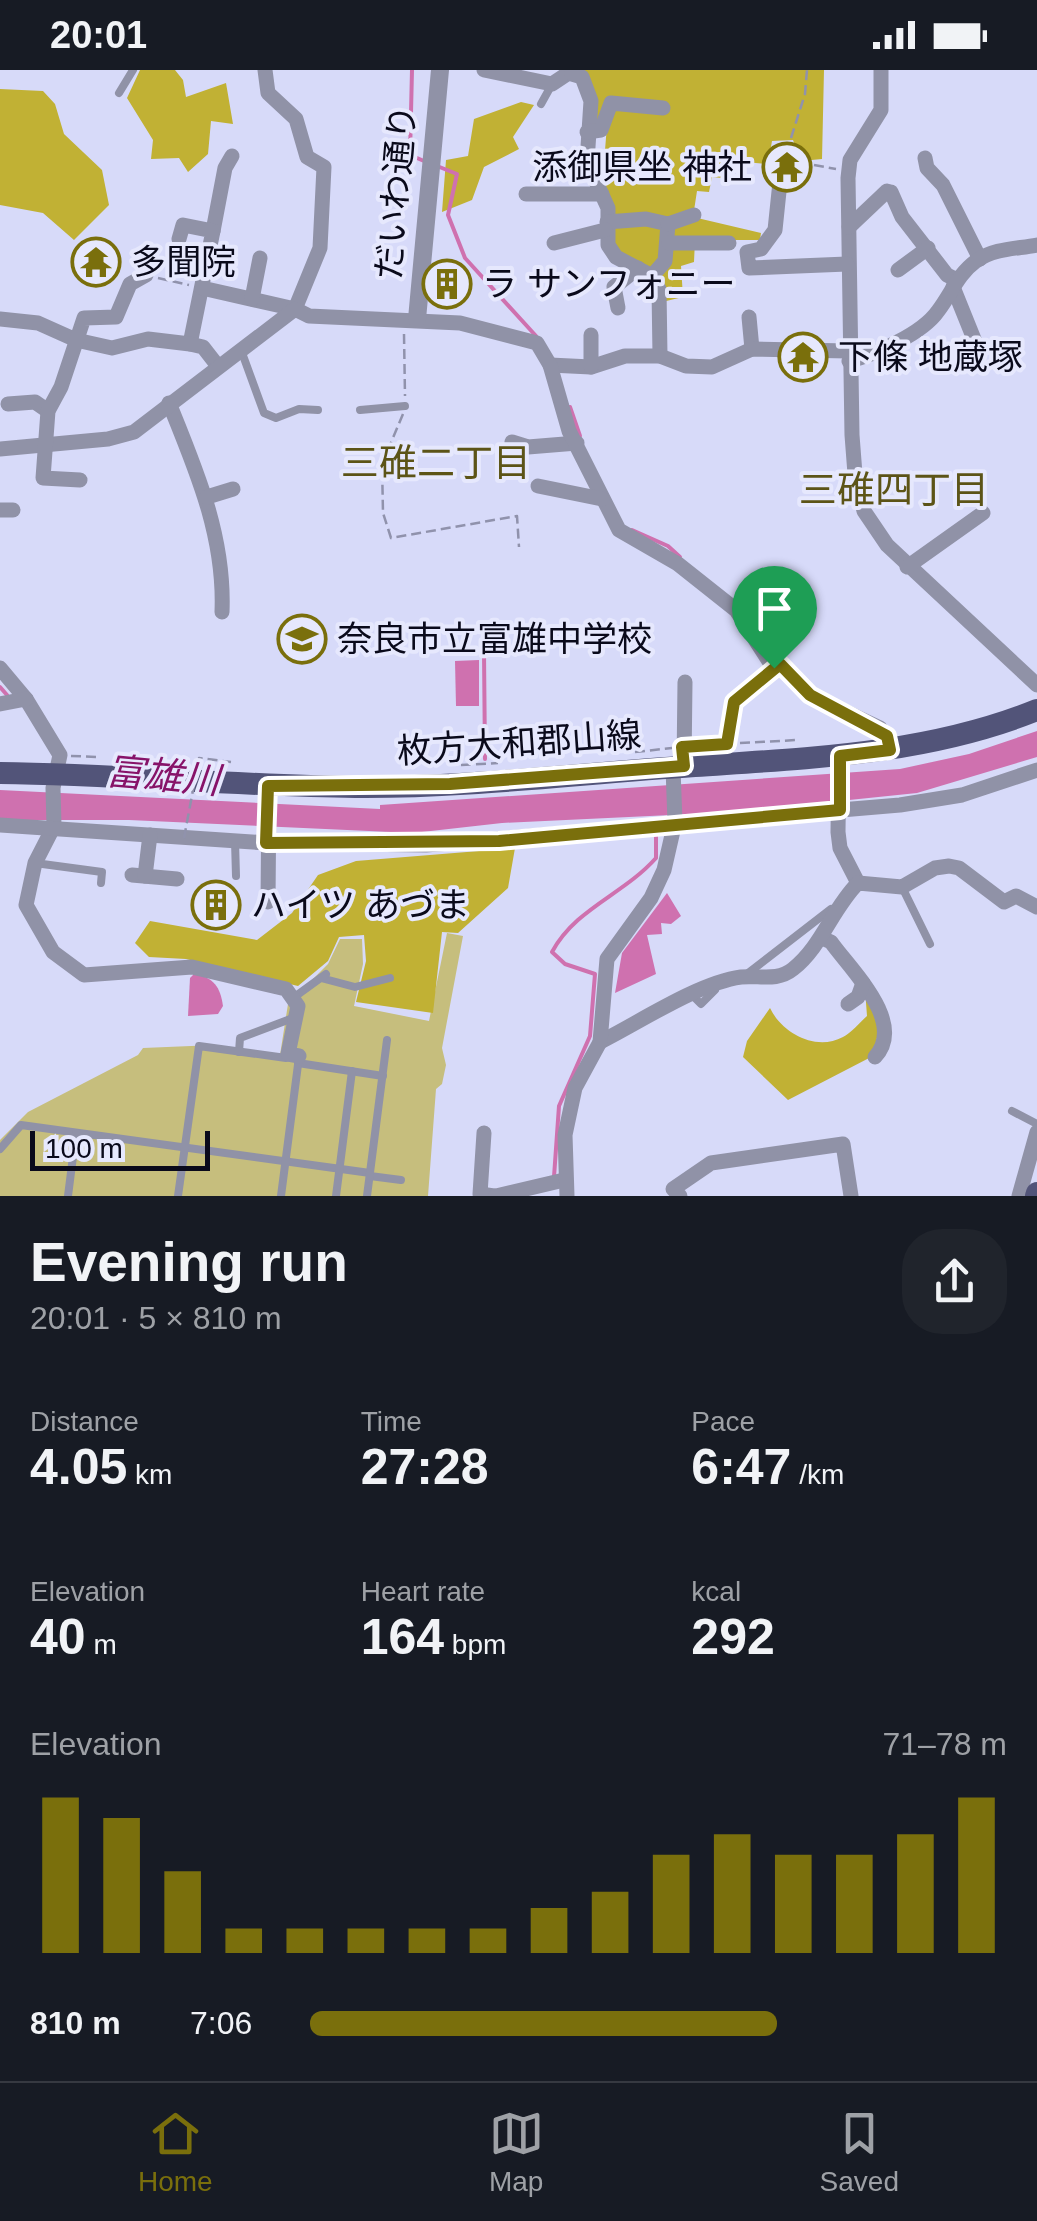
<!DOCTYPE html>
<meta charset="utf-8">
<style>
:root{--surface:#171b24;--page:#20242c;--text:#f1f3f6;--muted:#9ea1a6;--line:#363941;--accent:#7a6f0c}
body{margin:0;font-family:Arial,"Noto Sans JP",sans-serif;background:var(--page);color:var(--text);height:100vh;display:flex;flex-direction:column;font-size:38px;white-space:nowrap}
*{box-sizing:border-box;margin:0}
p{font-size:32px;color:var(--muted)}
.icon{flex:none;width:55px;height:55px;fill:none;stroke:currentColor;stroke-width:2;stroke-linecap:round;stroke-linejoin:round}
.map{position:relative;height:1126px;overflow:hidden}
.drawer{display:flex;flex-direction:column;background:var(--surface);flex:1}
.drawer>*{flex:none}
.scale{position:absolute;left:30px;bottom:25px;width:180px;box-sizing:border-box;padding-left:10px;border:5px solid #0a0a1b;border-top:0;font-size:28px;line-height:35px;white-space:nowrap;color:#0a0a1b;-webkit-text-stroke:8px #e6e8fd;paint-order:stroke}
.pin{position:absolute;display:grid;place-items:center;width:85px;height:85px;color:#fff;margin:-102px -42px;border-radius:50% 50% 50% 0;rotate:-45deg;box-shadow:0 0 10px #0007}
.pin .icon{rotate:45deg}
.round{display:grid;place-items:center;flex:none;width:105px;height:105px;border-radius:40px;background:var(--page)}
.head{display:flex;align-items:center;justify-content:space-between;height:170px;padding:0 30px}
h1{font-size:55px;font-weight:800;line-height:75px}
.metrics{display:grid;grid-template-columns:repeat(3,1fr);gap:15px;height:170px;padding:10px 30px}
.metrics div{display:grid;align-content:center}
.metrics b{font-size:50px;font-weight:800}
.metrics small{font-size:28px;font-weight:400}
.metrics p{font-size:28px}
.chart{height:280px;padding:20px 30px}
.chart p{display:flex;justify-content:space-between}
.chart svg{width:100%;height:180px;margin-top:10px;stroke:var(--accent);stroke-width:6}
ul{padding:0 30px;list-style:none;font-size:32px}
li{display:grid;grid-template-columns:160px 120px 1fr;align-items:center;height:75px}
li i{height:25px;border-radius:12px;background:var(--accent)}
.status{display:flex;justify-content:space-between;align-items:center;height:70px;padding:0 50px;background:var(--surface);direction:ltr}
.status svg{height:28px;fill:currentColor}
.tabs{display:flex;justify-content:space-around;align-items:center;height:140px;border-top:2px solid var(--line);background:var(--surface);font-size:28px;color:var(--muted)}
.tabs a{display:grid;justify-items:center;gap:5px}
.tabs .active{color:var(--accent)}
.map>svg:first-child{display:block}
.green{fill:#c6be7d}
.forest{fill:#c1b134}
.water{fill:#cf71af}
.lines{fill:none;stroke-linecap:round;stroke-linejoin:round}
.stream{stroke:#cf71af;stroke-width:4}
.path{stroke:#9092ac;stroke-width:2.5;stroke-dasharray:10 5;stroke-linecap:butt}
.service{stroke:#9092a7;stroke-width:8}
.pedestrian{stroke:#9092a7;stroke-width:11}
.minor{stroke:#9092a7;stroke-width:15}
.tertiary{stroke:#9092a7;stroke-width:18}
.primary{stroke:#525479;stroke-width:22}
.path-bridge{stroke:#9092ac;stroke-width:2.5;stroke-dasharray:10 5;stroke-linecap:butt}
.route-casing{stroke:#fff;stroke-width:20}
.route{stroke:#7a6f0c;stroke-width:12}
.labels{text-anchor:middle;stroke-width:8;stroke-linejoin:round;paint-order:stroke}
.poi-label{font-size:35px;fill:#0a0a1b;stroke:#e6e8fd;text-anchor:start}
.street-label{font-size:35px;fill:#0a0a1b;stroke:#e6e8fd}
.neighbourhood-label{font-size:38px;fill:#5c5417;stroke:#e6e8fd}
.water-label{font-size:38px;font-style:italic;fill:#871369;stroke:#e6e8fd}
</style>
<div class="status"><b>20:01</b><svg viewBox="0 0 49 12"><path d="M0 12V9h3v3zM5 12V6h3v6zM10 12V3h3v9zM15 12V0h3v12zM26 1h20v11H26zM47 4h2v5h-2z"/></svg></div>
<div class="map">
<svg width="1037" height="1126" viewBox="0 0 1037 1126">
<rect width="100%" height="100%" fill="#d7daf9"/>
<polygon class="green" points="447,863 463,866 442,978 446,995 442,1014 436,1019 428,1126 0,1126 0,1070 28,1042 138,985 143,978 215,975 280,985 288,934 328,894 340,869 362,869 363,894 354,936 429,951"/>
<g class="forest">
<polygon points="140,0 175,0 183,10 186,27 226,13 233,54 211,51 208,84 188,102 179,88 151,89 153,70 127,28"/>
<polygon points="576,0 824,0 822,89 801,91 793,70 772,71 768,94 734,91 732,109 712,107 709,122 697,121 693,147 761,163 760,170 695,170 694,192 681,196 683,227 662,232 661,218 615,180 592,97 604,93 607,55 591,57"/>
<polygon points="0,19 43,21 55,34 64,64 102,100 109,135 74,170 43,143 0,135"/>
<polygon points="521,32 534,35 513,67 519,79 484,97 472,130 442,142 446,90 468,86 474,49"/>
<polygon points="515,778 508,818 458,863 442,862 433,943 356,932 366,891 364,865 339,867 328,891 298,916 186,889 149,887 135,873 150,851 257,870 292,843 318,805 356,791"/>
<path d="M865,919L880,954L873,986L788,1030L743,987L747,971L770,938C781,962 815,982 843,967C851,963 859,953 867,946Z"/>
</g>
<g class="water">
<polygon points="479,590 479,636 456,636 455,591"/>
<polygon points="1037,661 1037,687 917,723 734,742 502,753 413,763 129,750 0,750 0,720 380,739 380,735 900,699 969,684"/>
<polygon points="667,823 681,846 671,854 661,853 662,864 647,865 656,904 615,923 622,883"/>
<path d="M195,903C214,909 220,916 223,936L218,944L188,946L190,908Z"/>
</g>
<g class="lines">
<g class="stream">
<polyline points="412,0 410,85 424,91"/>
<polyline points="437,96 457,104 448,145 465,188 536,266"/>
<polyline points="570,337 580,366"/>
<polyline points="632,460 668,476 680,487"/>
<polyline points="751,549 781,589"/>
<polyline points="484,582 485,689"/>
<polyline points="0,617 7,625"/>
<path d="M554,1107L559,1036L590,966L595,904L565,894L552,882C576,838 623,825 656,788V763"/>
</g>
<g class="path">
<polyline points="791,68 805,24 807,0"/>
<polyline points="814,95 836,99"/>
<polyline points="158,208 189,215"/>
<polyline points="404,264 405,326"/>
<polyline points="403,344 382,394 383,443 391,468 517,446 519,477"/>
<polyline points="740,673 797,670"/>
<polyline points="700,676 717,675"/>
<polyline points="635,682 672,678"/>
<polyline points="71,686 98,687"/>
<polyline points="461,695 498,693"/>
</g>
<g class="service">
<polyline points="119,23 133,0"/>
<polyline points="541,34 551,16"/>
<polyline points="241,280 264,343 276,348 299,339 318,340"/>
<polyline points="360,340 405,336"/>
<polyline points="235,771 236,806"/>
<polyline points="35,793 102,802 101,813"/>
<polyline points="902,817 930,874"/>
<polyline points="747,904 831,839"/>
<polyline points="321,908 355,917 390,908"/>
<polyline points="693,926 701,934 715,920"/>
<polyline points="293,928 326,904"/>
<polyline points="239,982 240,968 293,948"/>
<polyline points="298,993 383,1006"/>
<polyline points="1012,1041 1037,1054"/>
<polyline points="0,1079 21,1055 370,1103"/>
<polyline points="370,1106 401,1110"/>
<polyline points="68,1126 76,1063"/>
<polyline points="178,1126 199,976 286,988 288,984"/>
<polyline points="281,1126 299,987"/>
<polyline points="336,1126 352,1001"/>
<polyline points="367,1126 387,970"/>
</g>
<polyline class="pedestrian" points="727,674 735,632 774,599"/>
<g class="minor">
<polyline points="484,0 552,14 573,0"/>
<polyline points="881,0 881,40 850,90 848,108 852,365 855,404 864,441 887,475 1037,615"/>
<polyline points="572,4 582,7 591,31 587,92 608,138 608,175 616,187 652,206 659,219 660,286"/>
<polyline points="587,62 601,60 611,33 663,38"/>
<polyline points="925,88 927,98 943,115 980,189"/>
<polyline points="780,112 775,160 761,179 747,182 749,198 847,194"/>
<polyline points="891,122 902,147 947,205 957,210"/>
<polyline points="526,124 602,124"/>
<polyline points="607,152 646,149 668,154 665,191 652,206"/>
<polyline points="668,154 694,145"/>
<polyline points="849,157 887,121"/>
<polyline points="213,161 225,98 232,86"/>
<polyline points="179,169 183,155 213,161 190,274"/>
<polyline points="554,173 605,160"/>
<polyline points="669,173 729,173"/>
<polyline points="898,200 928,178"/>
<polyline points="953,217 978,279"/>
<polyline points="202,218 295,239 320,178 324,97 307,87 296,49 268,23 265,0"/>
<polyline points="252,229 260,188"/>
<polyline points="618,238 614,217 638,198"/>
<polyline points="749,247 752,279"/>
<polyline points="0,249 38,253 76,270 112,278 148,269 190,274 203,277 217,295"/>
<path d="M849,291C876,284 922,264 938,241C951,224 958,204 976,191C995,178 1016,179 1037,175"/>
<polyline points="550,295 591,297 625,286 660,286 686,296 712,297 752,279 848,281"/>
<polyline points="591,297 591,265"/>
<path d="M169,333C197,402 225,467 222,542"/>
<polyline points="8,334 35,332 48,341"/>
<polyline points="512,372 528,377 577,373"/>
<polyline points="0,379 108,369 134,362 295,239 309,246 460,253 537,273 550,295 569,361 619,460 678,494 736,540 774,599 781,594 810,625 880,658 890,680"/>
<polyline points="80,410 43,408 48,341 61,317 84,248 116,247 130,214 146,205"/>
<polyline points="538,416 602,429"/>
<polyline points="207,427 233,419"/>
<polyline points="0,440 13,440"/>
<polyline points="907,497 983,443"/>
<polyline points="0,598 26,629 60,685 53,718 54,756 35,793 26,835 53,882 84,905 192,897 286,919 298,936 288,984 299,986"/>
<polyline points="0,634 26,629"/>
<polyline points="839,686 838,762 840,778 858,813"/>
<polyline points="684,696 685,612"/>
<polyline points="0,755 267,773 426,775 900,735 962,725 1037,700"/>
<polyline points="132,805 177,809"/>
<polyline points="145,806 150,765"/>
<polyline points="268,832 269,715"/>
<path d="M822,868L831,872C850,899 907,952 875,987"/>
<polyline points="848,934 858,927 863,913"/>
<path d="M600,972C640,952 698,913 741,907C759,905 777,912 793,899C822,876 832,839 858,813L902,817L935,798L949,796L959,798L1004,832L1016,826L1037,837"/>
<polyline points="484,1063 480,1124 494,1126"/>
<polyline points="496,1126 564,1110"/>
<polyline points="567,1126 565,1065 575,1018 600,972 607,889 651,828 664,800 675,752 673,698"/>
<polyline points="680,1126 673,1119 711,1093 843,1074 851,1126"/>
<polyline points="1019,1126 1037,1062"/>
</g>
<polyline class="tertiary" points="417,249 440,0"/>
<g class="primary">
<path d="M0,703C119,704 237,716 355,717C469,718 582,703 695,696C812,688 928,684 1037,640"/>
<polyline points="1036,1126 1037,1123"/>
</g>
<polyline class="path-bridge" points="184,768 199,688 231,692"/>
</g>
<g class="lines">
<g class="route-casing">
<polygon id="route" points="780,594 810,625 887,666 890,680 840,686 840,740 499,771 266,773 268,716 450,714 684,696 682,677 727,674 734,632"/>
</g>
<use href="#route" class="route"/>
</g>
<defs>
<g id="temple-ring" transform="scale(2.5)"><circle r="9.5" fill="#e6e8fd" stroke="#7a6f0c" stroke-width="1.5"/><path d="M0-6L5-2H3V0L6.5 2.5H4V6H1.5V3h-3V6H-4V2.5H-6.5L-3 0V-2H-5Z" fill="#7a6f0c"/></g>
<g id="building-ring" transform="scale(2.5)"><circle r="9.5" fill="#e6e8fd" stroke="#7a6f0c" stroke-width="1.5"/><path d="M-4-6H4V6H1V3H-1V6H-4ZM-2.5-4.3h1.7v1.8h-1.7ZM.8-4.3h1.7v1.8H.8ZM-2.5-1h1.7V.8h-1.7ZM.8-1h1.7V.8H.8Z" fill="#7a6f0c"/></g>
<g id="school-ring" transform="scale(2.5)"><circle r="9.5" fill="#e6e8fd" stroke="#7a6f0c" stroke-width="1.5"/><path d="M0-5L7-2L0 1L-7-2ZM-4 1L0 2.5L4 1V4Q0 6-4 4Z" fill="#7a6f0c"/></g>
</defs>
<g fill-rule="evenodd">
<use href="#temple-ring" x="787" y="97"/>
<use href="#temple-ring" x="96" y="192"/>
<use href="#building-ring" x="447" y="214"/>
<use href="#temple-ring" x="803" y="287"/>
<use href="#school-ring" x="302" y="569"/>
<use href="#building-ring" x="216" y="835"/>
</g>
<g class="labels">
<g class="poi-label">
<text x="752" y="109" text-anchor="end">添御県坐 神社</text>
<text x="131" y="204">多聞院</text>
<text x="482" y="226">ラ サンフォニー</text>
<text x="838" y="299">下條 地蔵塚</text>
<text x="337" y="581">奈良市立富雄中学校</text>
<text x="251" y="847">ハイツ あづま</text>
</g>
<g class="street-label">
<text transform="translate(396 122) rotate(-85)" y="12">だいわ通り</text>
<text transform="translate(519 673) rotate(-4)" y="12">枚方大和郡山線</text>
</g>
<g class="neighbourhood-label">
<text x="436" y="406">三碓二丁目</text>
<text x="894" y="433">三碓四丁目</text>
</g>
<g class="water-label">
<text transform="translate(163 706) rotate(5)" y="13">富雄川</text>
</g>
</g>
</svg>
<div class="scale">100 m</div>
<div class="pin" style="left:774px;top:598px;background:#1e9e55"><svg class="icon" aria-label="arrive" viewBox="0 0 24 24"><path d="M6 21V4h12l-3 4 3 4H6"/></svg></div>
</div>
<section class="drawer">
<div class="head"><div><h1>Evening run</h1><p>20:01 · 5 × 810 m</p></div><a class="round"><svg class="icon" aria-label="share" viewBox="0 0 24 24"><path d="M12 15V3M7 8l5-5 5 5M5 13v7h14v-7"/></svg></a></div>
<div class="metrics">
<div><p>Distance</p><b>4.05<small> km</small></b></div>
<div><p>Time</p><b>27:28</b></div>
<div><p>Pace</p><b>6:47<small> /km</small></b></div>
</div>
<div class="metrics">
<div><p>Elevation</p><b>40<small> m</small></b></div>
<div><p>Heart rate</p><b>164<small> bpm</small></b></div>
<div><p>kcal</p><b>292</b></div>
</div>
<div class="chart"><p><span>Elevation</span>71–78 m</p>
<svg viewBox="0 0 160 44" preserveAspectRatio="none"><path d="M5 44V6M15 44V11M25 44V24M35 44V38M45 44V38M55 44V38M65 44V38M75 44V38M85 44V33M95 44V29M105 44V20M115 44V15M125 44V20M135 44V20M145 44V15M155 44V6"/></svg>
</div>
<ul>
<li><b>810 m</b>7:06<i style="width:67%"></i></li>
</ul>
</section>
<nav class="tabs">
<a class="active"><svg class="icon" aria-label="home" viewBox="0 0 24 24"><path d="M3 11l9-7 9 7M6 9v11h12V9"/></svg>Home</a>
<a><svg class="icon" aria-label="map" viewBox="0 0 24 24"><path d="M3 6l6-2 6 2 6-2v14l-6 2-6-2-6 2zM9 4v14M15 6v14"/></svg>Map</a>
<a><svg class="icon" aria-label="saved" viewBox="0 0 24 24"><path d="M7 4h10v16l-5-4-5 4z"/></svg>Saved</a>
</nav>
